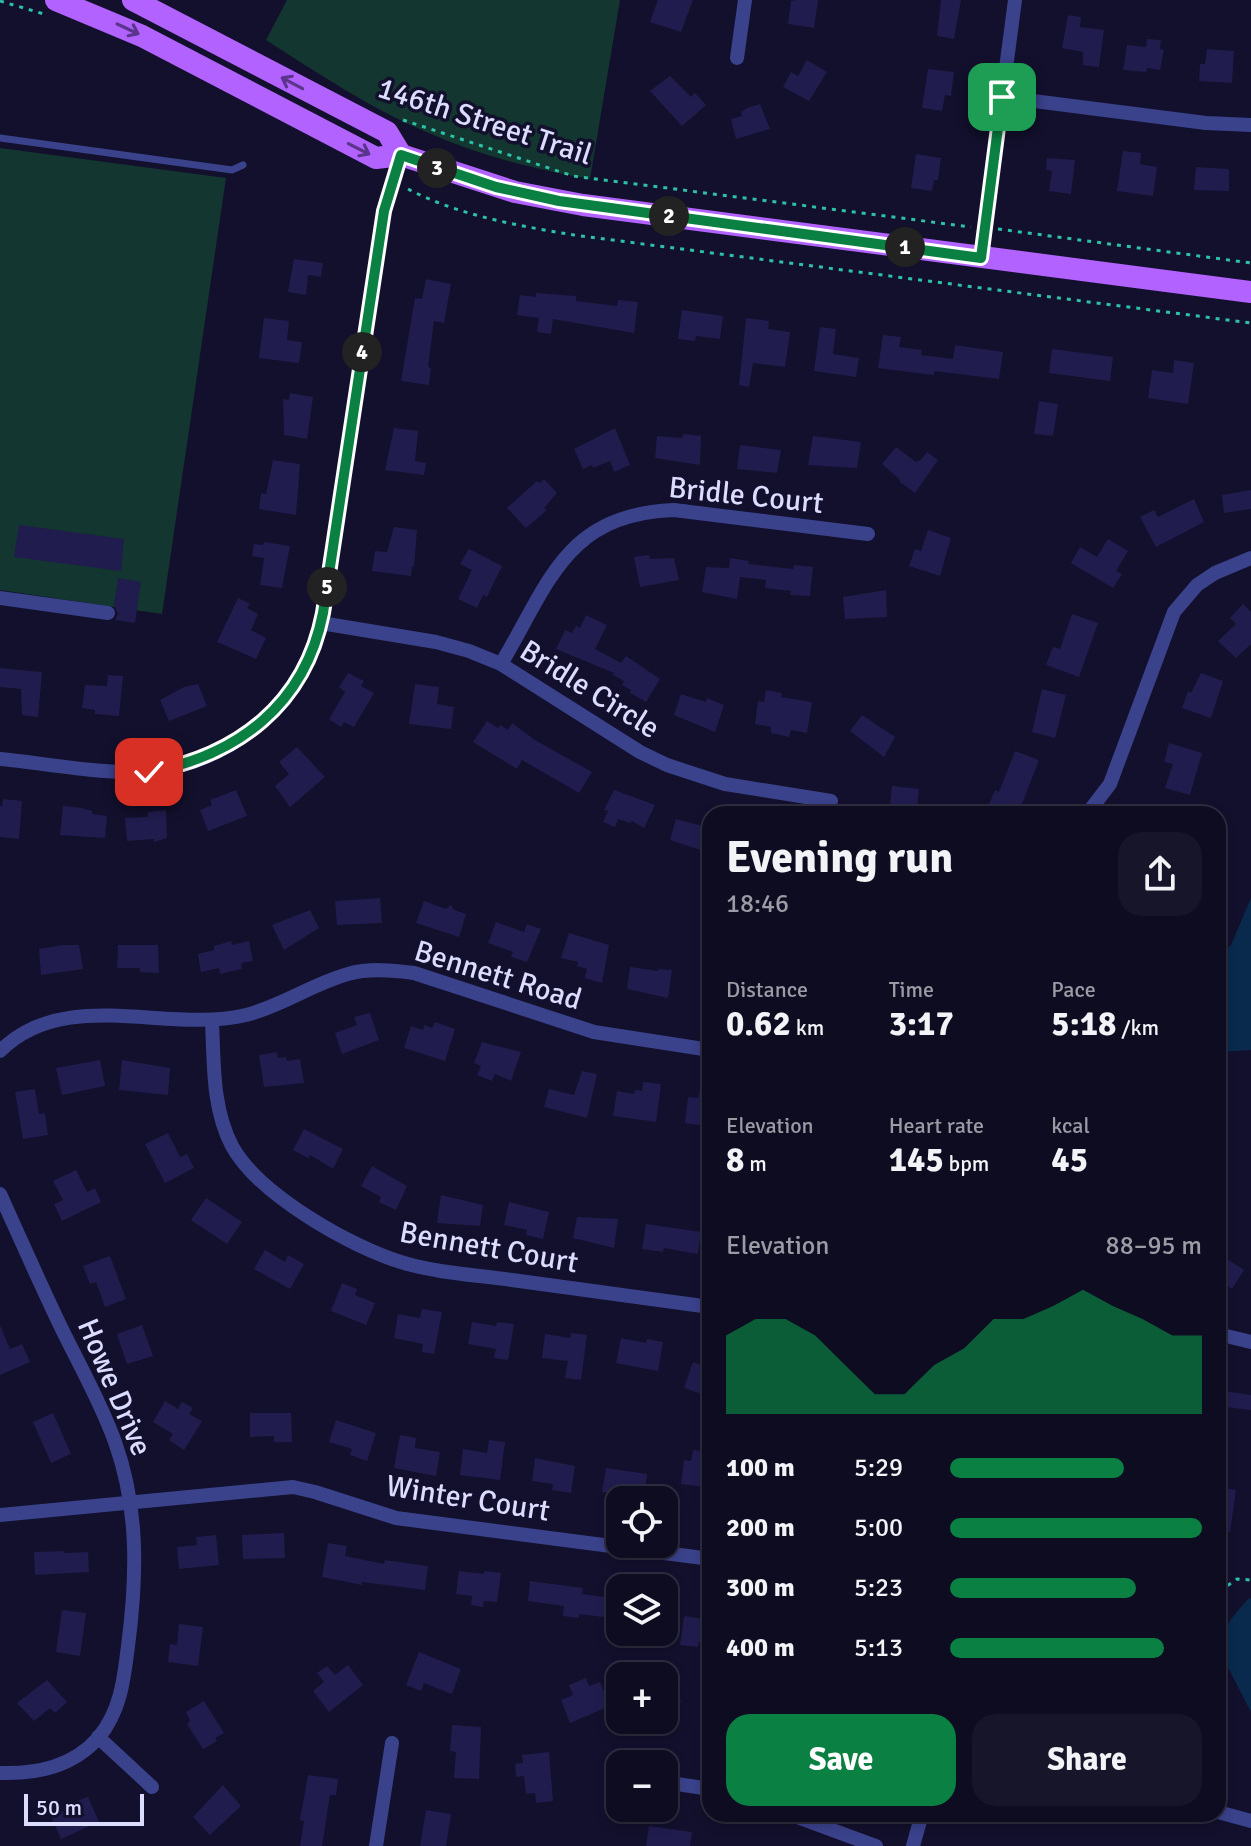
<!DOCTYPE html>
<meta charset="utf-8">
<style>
:root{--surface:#0e0c21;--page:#17152a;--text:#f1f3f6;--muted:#9b9ba5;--line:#2e2c3f;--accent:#0b8043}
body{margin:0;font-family:Signika,sans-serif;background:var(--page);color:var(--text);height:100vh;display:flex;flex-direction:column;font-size:30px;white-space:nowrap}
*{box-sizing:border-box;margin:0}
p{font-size:26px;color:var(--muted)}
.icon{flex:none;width:44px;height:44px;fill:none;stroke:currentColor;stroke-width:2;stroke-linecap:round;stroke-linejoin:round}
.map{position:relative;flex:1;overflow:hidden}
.details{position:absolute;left:702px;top:806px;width:524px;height:1016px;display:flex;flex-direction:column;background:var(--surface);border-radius:24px;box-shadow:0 4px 12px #0003,0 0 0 2px var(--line)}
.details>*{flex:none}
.tools{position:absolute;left:606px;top:1486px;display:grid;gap:16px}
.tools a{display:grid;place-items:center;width:72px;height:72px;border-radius:16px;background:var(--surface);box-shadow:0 4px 12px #0003,0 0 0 2px var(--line);font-size:40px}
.scale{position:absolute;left:24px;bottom:20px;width:120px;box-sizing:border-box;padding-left:8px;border:4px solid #dbdcff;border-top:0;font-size:22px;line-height:28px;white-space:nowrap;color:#dbdcff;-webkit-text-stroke:6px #12102c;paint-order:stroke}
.pin{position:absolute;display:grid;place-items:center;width:68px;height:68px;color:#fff;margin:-34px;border-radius:16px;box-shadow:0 4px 12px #0006}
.km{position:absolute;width:40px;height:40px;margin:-20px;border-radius:50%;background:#222;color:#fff;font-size:22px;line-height:40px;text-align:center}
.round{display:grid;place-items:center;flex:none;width:84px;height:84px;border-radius:24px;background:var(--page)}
.headline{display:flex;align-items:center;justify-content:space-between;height:136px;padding:0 24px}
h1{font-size:44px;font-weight:700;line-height:60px}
.figures{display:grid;grid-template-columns:repeat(3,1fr);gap:12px;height:136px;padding:8px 24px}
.figures div{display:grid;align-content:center}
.figures b{font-size:34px;font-weight:700}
.figures small{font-size:22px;font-weight:400}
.figures p{font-size:22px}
.chart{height:224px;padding:16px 24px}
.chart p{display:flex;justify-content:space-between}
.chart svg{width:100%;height:144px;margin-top:8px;fill:var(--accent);opacity:.7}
.cta{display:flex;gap:16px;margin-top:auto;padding:16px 24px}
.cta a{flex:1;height:92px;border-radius:24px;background:var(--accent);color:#fff;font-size:32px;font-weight:700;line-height:92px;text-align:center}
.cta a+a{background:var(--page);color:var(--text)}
ul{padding:0 24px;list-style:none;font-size:26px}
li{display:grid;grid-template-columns:128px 96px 1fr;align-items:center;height:60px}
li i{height:20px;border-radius:10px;background:var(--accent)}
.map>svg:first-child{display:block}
.green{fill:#133630}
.water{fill:#092a4c}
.building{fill:#201c4d}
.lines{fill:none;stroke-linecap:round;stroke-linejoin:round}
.path{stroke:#2dc1a6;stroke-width:3;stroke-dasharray:4 6;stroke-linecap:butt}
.service{stroke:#3a428c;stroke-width:7}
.minor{stroke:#3a428c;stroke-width:14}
.primary{stroke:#b162ff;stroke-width:22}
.oneway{stroke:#5a358b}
.route-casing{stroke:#fff;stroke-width:16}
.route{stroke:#0b8043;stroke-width:10}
.labels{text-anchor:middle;stroke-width:7;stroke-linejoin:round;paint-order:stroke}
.street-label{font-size:30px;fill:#dbdcff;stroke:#12102c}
</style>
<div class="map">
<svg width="1251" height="1846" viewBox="0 0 1251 1846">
<rect width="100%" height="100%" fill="#12102c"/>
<g class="green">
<path d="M287,0H620L590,179C536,170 482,156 431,134C373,110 319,74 266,40Z"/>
<polygon points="0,148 226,178 162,614 0,590"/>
</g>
<g class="water">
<polygon points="1251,898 1251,1050 1218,1052 1218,956 1231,945"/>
<path d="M1249,1598L1251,1599V1712L1219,1650C1221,1628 1235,1614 1249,1598Z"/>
</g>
<g class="building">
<polygon points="658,0 693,0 681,32 650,22"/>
<polygon points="797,0 818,0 814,28 788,24 791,1"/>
<polygon points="941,0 961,0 954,39 937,36"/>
<polygon points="1068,15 1081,17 1080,27 1104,30 1099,67 1083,65 1083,52 1062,48"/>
<polygon points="1147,39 1161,40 1160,49 1164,50 1160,70 1147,68 1146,72 1123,70 1127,45 1146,47"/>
<polygon points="1207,49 1234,51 1232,83 1199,81 1200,64 1205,64"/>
<polygon points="807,60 827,72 809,101 783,87 791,72 798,76"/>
<polygon points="928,69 954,72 951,96 945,95 942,111 922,108"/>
<polygon points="670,76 691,97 695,93 706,105 682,126 650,91"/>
<polygon points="760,104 770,129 736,139 731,119 742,116 741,112 747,108"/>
<polygon points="1123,151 1141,153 1140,164 1157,167 1153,196 1117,191"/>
<polygon points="916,154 941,158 938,180 934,180 932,191 911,188"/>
<polygon points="1047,158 1075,160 1071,194 1049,191 1052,171 1046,170"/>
<polygon points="1196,167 1229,169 1229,191 1194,190"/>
<polygon points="294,259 323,263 321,277 308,275 306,295 288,292"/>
<polygon points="426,279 451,284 444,323 434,321 428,367 431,368 429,385 401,381 415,298 422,299"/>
<polygon points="536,293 576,296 576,301 617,306 618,300 638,302 634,333 553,319 551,334 537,332 539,318 517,315 520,295 536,297"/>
<polygon points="682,310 723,316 720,339 696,336 695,341 678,339"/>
<polygon points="264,318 289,321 287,340 302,342 299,363 259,358"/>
<polygon points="746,318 769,321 768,329 790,332 785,367 753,363 749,387 739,385"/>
<polygon points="820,327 836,329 833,354 859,358 856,377 814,371"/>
<polygon points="883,335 901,337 899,347 922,350 921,355 953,359 955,345 1003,352 999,379 934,371 934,375 878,368"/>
<polygon points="1052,349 1113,357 1110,381 1049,373"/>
<polygon points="1174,360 1194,363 1188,404 1148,398 1152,370 1173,373"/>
<polygon points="290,393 313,397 307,439 284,435 283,399 289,400"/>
<polygon points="1039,401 1058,404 1053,436 1034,434"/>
<polygon points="394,428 418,431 415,461 426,463 424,475 385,470"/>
<polygon points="615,428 630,465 614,472 610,461 593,468 592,465 583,469 574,449"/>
<polygon points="683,434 701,436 700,465 655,458 657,436 682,438"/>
<polygon points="813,436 861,442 857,468 808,465"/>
<polygon points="740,445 781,450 777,473 737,469"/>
<polygon points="896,447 916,462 918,460 920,461 927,452 938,460 915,493 900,482 900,480 882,464"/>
<polygon points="273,460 300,464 296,515 259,509 261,493 266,494"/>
<polygon points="544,479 557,493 544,508 547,510 526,528 507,508 537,481 540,483"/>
<polygon points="1251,490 1251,509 1224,513 1222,495"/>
<polygon points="1194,499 1204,522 1156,547 1140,517 1154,510 1158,517"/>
<polygon points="19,525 124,539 121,571 14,557"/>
<polygon points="394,527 417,530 414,567 412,566 411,576 372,571 375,551 387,552"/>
<polygon points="928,530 951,538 940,576 909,566 915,549 921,551"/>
<polygon points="1108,539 1128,551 1116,571 1122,574 1113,588 1071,563 1080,547 1097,557"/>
<polygon points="264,542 290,546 282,588 260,585 264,558 252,556 254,544 263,545"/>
<polygon points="469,549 502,566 487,597 483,595 477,608 458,599 472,570 460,564"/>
<polygon points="649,555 650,559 674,558 679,580 640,587 634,557"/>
<polygon points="730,558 749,561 748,564 793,569 794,565 813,567 810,596 790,595 791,591 765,588 766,580 740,577 737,599 702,592 706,567 729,568"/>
<polygon points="118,578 141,582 135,623 115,620 118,614 114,605"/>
<polygon points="886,590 887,617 845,619 843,597"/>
<polygon points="238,598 250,604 247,608 258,614 251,630 266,638 256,659 217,642"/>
<polygon points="1243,604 1251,612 1251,644 1236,658 1218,641 1236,624 1230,618"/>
<polygon points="1072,614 1098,623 1079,677 1046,665 1053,647 1060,649"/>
<polygon points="586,615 607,625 595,649 621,663 626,656 660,679 646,702 630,693 631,690 622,685 624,681 613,675 614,673 556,649 565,630 572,633 576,626 580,628"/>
<polygon points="0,668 42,672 38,717 22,715 21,689 0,687"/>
<polygon points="348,673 364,681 361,686 374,693 354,727 344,722 341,727 329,719 345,692 339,687"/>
<polygon points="1201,673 1223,681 1211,718 1182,708 1188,691 1191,693"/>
<polygon points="108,675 123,676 119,716 95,714 95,710 82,708 85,685 107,686"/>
<polygon points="198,684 207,706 169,721 160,700 184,687"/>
<polygon points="415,684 439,687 437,704 454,707 451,729 409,724"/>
<polygon points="1042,689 1066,695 1055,738 1032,732"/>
<polygon points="766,690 782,693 781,697 812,702 807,733 791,730 789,737 771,733 771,727 755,724 758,701 764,702"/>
<polygon points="681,694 706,702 707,698 724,705 715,732 674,715"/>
<polygon points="862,715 895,737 884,757 850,731"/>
<polygon points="487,721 498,728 500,725 508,730 512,723 535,740 592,772 579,793 522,760 517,769 473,742"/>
<polygon points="1169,743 1202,753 1190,795 1165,788 1173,764 1164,762"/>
<polygon points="297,747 325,777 290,807 275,786 289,774 279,762"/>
<polygon points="1015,751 1039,760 1018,814 1000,814 987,809 995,790 999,792"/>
<polygon points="892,786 919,789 917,809 914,808 913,814 889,814"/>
<polygon points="236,790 247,816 208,831 200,810 212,805 210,800"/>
<polygon points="614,790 655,805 644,828 632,821 630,823 618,819 615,827 603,822 608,811 604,810"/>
<polygon points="3,799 22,801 19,839 0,837 0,806 2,806"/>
<polygon points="63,806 82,808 92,811 92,814 107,816 105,838 60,835"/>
<polygon points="166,810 167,838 154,842 154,839 127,841 125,818 148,817 148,812"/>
<polygon points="676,819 710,828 710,853 670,840"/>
<polygon points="380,898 382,923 337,925 335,901"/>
<polygon points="424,901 446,909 451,905 454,910 466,914 459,937 416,923"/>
<polygon points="310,910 319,928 284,950 272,925"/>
<polygon points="496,922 524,932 527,924 541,929 527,962 511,957 513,952 488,943"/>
<polygon points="569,933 609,945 602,983 585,978 587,969 577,966 578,962 561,958"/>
<polygon points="231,941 232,945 249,941 253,961 241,963 242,969 220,974 219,968 201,972 198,954 214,950 214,946"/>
<polygon points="63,945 79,945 83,969 41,975 39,949"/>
<polygon points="118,945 158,945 159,973 140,972 140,968 117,968"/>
<polygon points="630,967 658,971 658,969 672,970 668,998 627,989"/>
<polygon points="370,1013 379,1040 342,1054 335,1033 357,1025 354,1017"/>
<polygon points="435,1022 455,1029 445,1061 404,1048 411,1026 423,1030 424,1025 432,1028"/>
<polygon points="482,1042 521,1052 511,1081 495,1074 492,1081 477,1075 481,1066 474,1063"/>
<polygon points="277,1052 278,1058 286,1057 287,1061 300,1059 304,1083 264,1087 259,1055"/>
<polygon points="100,1060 105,1086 62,1095 56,1068"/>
<polygon points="122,1060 170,1068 168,1095 119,1090"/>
<polygon points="582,1071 597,1074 587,1118 544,1107 549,1089 574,1095"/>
<polygon points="643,1082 661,1084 656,1122 613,1116 617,1091 634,1094 635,1090 642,1091"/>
<polygon points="35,1089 39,1114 45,1113 48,1135 23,1139 15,1092"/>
<polygon points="699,1092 710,1094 710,1127 685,1123 688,1097 698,1098"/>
<polygon points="304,1129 343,1149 333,1169 310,1155 308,1158 293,1150"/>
<polygon points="168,1133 180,1157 187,1154 194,1168 165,1183 145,1144"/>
<polygon points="372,1166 407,1186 396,1210 379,1202 381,1197 361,1186"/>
<polygon points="76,1170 87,1192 95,1188 101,1202 62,1221 54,1204 63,1200 53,1181"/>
<polygon points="441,1195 483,1205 480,1226 437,1223"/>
<polygon points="206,1198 242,1222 227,1244 191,1220"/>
<polygon points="509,1202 549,1212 543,1239 526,1235 527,1230 504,1225"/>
<polygon points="577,1217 618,1219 614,1248 573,1238"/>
<polygon points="646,1224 701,1232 698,1254 664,1248 663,1252 642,1249"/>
<polygon points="265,1250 285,1262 288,1255 304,1264 290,1289 254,1269"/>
<polygon points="1218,1253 1244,1270 1232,1289 1218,1280"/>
<polygon points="110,1256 126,1299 105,1307 96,1282 90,1284 83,1266"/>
<polygon points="342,1283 357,1289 355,1295 375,1303 366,1325 331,1311"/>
<polygon points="422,1309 442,1312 434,1354 422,1352 423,1344 394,1338 398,1314 420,1318"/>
<polygon points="472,1322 496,1326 497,1322 514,1324 508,1360 494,1358 496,1349 468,1344"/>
<polygon points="0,1325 10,1349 22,1344 30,1362 0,1375"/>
<polygon points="142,1325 153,1356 127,1364 117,1334"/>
<polygon points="571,1333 587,1335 581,1380 565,1378 568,1361 542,1358 545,1334 570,1338"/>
<polygon points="621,1338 646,1343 647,1339 663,1342 658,1371 616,1363"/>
<polygon points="693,1362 710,1368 710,1397 684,1388"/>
<polygon points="1218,1390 1251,1395 1251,1410 1218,1406"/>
<polygon points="165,1401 178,1409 182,1402 193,1408 189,1414 202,1421 184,1450 169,1440 173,1434 153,1422"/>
<polygon points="53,1413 71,1454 51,1463 33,1422"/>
<polygon points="250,1413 291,1413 292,1442 274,1442 274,1436 250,1437"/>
<polygon points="336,1420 376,1433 367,1461 350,1455 352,1449 329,1442"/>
<polygon points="400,1435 416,1438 415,1448 440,1452 436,1476 394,1468"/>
<polygon points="489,1440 505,1442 500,1480 460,1475 463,1449 487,1453"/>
<polygon points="693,1450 710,1452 710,1488 681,1484 684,1460 691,1461"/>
<polygon points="535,1458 575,1466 571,1493 552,1490 553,1484 532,1481"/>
<polygon points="606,1468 647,1474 644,1500 612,1498 612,1493 602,1492"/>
<polygon points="1218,1487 1236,1490 1230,1532 1218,1530"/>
<polygon points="284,1533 285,1558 243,1559 242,1535"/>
<polygon points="216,1535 219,1565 179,1569 177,1547 197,1545 196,1537"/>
<polygon points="328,1543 347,1546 345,1556 384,1564 385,1560 428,1566 425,1590 362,1582 362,1585 322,1577"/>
<polygon points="64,1551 64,1553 88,1552 89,1572 35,1575 34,1552"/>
<polygon points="459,1571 484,1574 484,1571 501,1573 497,1602 484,1601 483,1607 471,1605 472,1596 456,1594"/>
<polygon points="530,1581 583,1588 582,1594 620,1599 620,1619 579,1614 579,1618 563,1616 564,1606 528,1601"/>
<polygon points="62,1610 86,1613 80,1656 56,1652"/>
<polygon points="684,1616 710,1620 710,1644 699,1642 698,1647 680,1645"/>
<polygon points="179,1624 203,1627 198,1666 168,1662 170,1644 177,1645"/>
<polygon points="419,1652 461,1669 452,1694 424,1683 421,1691 406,1685"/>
<polygon points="348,1665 363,1685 329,1712 313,1691 324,1682 317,1673 327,1666 335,1675"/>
<polygon points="586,1678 589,1686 600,1682 610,1706 570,1723 561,1700 573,1695 569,1685"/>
<polygon points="47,1680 67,1702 55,1713 50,1708 34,1721 17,1703"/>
<polygon points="664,1696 681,1700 675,1724 664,1722"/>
<polygon points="204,1701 224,1733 215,1738 217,1741 203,1749 187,1724 190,1721 186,1712"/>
<polygon points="452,1725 481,1727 479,1779 454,1778 456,1752 450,1751"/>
<polygon points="549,1752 553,1801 536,1803 535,1793 526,1794 524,1776 516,1777 515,1764 523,1763 522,1755"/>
<polygon points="308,1775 338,1779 336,1795 330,1795 322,1846 300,1846 304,1821 300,1820"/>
<polygon points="223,1785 241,1806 210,1835 193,1817"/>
<polygon points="88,1797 99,1822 61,1839 51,1816 70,1808 69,1804"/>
<polygon points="426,1810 451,1814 446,1846 420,1846"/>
<polygon points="649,1826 692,1832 690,1846 646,1846"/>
</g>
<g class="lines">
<g class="path">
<polyline points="0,1 44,14"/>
<polyline points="403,120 573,176 971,227"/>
<path d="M408,189C457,215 519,226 574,235L1251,323"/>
<polyline points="998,229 1251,263"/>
<polyline points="1218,1603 1227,1586 1237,1579 1251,1580"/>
</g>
<polyline class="service" points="0,138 232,170 243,165"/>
<g class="minor">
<polyline points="737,58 745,0"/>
<polyline points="1002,97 1206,123 1251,125"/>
<polyline points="981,258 1015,0"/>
<polyline points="0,598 108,613"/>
<polyline points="321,623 436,642 469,651 501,664 640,752 667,765 725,784 831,801"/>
<path d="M501,664C549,584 565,514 674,510L868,534"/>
<path d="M0,759C44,763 110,776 152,771C237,761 306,697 323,613L384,211L401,155"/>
<polyline points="1087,814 1110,784 1174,612 1197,585 1215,573 1251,558"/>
<path d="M212,1021C214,1062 212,1108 232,1146C258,1194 352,1248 404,1263C438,1273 476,1275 512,1280C578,1289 644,1298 710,1307"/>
<path d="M0,1051C66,986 166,1034 246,1015C282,1006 312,984 348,974C369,968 392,970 414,973L594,1032L710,1050"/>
<path d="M0,1194C19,1236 38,1279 58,1321C77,1361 100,1400 115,1442C139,1509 137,1577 128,1646C124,1678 121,1710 99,1737C73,1767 37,1774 0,1773"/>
<polyline points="1218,1334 1251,1342"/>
<polyline points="0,1515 293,1487 315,1492 396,1518 703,1558"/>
<polyline points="98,1737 152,1787"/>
<polyline points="616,1777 620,1778"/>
<polyline points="664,1782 710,1789"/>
<polyline points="1218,1812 1251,1821"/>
<polyline points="789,1814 876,1846"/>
<polyline points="376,1846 392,1743"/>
<polyline points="913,1846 922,1814"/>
</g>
<g class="primary">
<polyline points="56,0 142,36 376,158 401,155 515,192 583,205 1251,292"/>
<polyline points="133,0 387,132 401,155"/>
</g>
</g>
<defs><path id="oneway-shaft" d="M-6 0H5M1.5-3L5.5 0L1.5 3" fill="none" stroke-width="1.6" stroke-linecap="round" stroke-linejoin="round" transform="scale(2)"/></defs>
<g class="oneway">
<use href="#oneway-shaft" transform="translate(128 29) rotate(25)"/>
<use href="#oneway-shaft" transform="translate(292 83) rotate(-152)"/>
<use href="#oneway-shaft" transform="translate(359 149) rotate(27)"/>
</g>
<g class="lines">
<g class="route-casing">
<path id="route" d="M149,772C237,756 305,705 323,613L384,211L401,155L496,187L559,201L981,258L1002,97"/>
</g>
<use href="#route" class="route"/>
</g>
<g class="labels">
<g class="street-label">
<text transform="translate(485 121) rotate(18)" y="10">146th Street Trail</text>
<text transform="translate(746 495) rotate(6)" y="10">Bridle Court</text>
<text transform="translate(590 689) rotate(32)" y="10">Bridle Circle</text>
<text transform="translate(498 975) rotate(17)" y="10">Bennett Road</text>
<text transform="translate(489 1247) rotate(10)" y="10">Bennett Court</text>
<text transform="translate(115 1387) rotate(67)" y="10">Howe Drive</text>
<text transform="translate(468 1498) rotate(9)" y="10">Winter Court</text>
</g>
</g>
</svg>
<div class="tools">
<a><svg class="icon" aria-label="locate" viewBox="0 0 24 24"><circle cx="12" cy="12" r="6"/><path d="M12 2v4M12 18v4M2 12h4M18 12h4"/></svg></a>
<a><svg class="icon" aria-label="layers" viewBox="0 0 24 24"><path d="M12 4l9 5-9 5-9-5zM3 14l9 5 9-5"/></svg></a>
<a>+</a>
<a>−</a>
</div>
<div class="scale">50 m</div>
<div class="pin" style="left:1002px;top:97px;background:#1e9e55"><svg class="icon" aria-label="arrive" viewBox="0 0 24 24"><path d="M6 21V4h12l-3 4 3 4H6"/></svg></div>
<div class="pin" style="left:149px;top:772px;background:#d93025"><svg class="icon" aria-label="check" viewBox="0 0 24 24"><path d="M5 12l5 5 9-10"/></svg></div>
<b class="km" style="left:905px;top:247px">1</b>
<b class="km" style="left:669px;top:216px">2</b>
<b class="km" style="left:437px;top:168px">3</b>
<b class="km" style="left:362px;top:352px">4</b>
<b class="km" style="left:327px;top:587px">5</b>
<section class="details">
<div class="headline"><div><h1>Evening run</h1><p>18:46</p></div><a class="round"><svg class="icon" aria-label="share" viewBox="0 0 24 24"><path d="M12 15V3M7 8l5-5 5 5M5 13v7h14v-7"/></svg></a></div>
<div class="figures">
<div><p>Distance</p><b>0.62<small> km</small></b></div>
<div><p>Time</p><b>3:17</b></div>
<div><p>Pace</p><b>5:18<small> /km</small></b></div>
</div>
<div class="figures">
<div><p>Elevation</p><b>8<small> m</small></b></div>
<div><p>Heart rate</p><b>145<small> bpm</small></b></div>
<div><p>kcal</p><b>45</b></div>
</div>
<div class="chart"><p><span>Elevation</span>88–95 m</p>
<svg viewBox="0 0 160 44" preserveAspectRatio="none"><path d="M0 44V20L10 15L20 15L30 20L40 29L50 38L60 38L70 29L80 24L90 15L100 15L110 11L120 6L130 11L140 15L150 20L160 20V44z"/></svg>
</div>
<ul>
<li><b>100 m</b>5:29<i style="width:69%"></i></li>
<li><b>200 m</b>5:00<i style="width:100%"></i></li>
<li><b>300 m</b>5:23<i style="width:74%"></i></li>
<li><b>400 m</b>5:13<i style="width:85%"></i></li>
</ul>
<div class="cta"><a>Save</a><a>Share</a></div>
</section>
</div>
